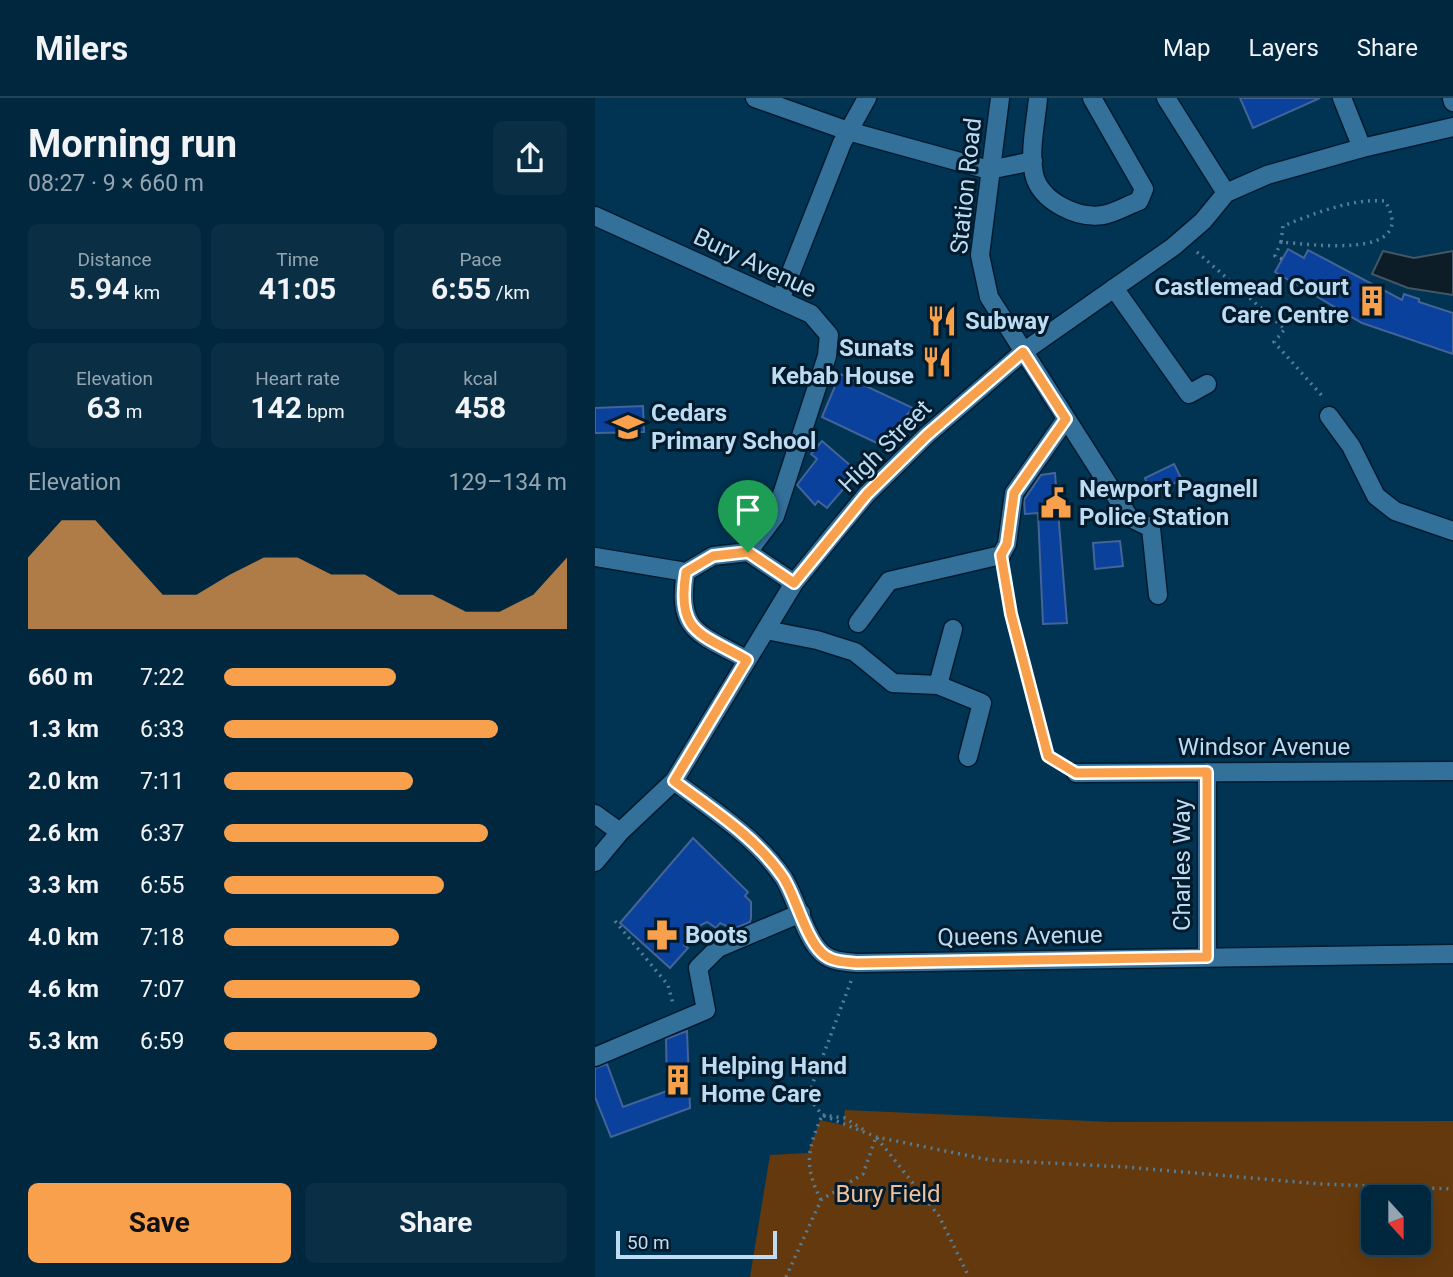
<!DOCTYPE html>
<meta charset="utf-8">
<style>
:root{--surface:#00273e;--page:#0a2f45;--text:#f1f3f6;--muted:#95a5b0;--line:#224458;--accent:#f9a04d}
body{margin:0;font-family:Roboto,sans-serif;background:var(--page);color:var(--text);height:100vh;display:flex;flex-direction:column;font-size:26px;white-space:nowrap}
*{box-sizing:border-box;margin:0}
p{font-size:23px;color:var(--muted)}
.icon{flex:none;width:38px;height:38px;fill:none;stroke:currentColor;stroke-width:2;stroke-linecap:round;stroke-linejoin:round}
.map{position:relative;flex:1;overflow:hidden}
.side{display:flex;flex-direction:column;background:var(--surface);width:595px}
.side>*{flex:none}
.needle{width:46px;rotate:159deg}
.buttons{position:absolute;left:766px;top:1087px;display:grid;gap:14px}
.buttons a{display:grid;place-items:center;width:70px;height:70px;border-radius:10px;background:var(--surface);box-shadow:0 7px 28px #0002,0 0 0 2px var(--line);font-size:35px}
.scale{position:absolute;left:21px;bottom:18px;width:161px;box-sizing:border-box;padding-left:7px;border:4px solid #bddbf2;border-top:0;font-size:19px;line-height:24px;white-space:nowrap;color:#bddbf2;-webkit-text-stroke:5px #021b2c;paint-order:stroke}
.pin{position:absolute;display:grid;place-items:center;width:60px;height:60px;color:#fff;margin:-72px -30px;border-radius:50% 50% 50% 0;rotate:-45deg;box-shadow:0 0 7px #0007}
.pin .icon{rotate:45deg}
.round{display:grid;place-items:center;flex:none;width:74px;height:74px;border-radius:10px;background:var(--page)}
.overview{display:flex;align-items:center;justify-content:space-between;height:119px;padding:0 28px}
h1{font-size:38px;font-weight:700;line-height:52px}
.stats{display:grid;grid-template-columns:repeat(3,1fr);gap:10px;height:119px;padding:7px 28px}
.stats div{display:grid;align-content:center;border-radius:10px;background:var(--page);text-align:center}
.stats b{font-size:30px;font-weight:700}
.stats small{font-size:19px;font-weight:400}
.stats p{font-size:19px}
.chart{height:196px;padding:14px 28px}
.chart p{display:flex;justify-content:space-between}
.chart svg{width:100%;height:126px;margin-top:7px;fill:var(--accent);opacity:.7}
.action{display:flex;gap:14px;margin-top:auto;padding:14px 28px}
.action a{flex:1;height:80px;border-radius:10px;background:var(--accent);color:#111;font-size:28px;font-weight:700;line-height:80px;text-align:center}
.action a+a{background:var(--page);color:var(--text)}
ul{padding:0 28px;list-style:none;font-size:23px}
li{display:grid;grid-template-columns:112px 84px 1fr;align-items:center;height:52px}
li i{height:18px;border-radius:9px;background:var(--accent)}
header{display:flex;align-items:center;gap:42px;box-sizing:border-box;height:98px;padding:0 35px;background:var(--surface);border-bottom:2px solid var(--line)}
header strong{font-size:33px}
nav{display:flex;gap:38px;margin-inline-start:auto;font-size:24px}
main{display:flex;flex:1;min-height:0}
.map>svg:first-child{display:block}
.green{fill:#64390d;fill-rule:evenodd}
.water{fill:#0d1d28;stroke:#425665;stroke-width:2}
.building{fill:#0a419c;stroke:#446397;stroke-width:2}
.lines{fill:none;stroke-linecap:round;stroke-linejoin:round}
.minor-casing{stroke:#001b2f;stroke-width:21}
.path{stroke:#537d98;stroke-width:3.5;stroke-dasharray:2 5;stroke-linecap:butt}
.minor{stroke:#33719a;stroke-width:18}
.route-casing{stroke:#fff;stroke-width:14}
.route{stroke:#f9a04d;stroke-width:9}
.labels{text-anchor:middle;stroke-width:6;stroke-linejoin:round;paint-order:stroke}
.street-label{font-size:24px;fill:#bddbf2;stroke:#021b2c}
.poi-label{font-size:24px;font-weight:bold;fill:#bddbf2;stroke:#021b2c;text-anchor:start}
.park-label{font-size:24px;fill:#eebf98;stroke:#021b2c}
</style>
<header>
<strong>Milers</strong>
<nav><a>Map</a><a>Layers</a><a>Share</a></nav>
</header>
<main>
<section class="side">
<div class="overview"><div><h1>Morning run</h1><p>08:27 · 9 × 660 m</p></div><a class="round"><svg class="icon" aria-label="share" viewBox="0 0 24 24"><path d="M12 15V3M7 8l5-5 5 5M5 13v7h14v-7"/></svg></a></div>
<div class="stats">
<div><p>Distance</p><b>5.94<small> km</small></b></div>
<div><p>Time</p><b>41:05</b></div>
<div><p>Pace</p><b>6:55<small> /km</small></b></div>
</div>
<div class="stats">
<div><p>Elevation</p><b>63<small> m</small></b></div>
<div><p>Heart rate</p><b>142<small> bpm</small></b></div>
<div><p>kcal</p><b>458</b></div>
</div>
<div class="chart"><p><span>Elevation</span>129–134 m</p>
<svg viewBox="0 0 160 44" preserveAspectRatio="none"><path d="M0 44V19L10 6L20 6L30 19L40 32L50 32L60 25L70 19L80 19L90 25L100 25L110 32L120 32L130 38L140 38L150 32L160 19V44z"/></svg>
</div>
<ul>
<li><b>660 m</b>7:22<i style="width:50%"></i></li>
<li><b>1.3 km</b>6:33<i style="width:80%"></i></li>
<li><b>2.0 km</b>7:11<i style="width:55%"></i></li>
<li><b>2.6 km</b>6:37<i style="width:77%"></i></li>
<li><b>3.3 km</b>6:55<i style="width:64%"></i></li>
<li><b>4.0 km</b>7:18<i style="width:51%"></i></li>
<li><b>4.6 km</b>7:07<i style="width:57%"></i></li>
<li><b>5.3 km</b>6:59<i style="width:62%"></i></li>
</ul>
<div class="action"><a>Save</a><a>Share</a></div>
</section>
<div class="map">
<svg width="858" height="1179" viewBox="0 0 858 1179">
<rect width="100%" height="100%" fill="#003452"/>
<path class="green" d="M250,1012L517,1024L858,1023V1179H155L175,1057L213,1055L225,1022L248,1027ZM779,1099H824V1144H779Z"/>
<polygon class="water" points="788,153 819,160 858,153 858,197 813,190 777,176"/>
<g class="building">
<polygon points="645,0 725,0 658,30"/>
<polygon points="693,151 709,160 713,152 807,202 809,196 824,201 824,204 858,215 858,256 767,225 680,174"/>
<polygon points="245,276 318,310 286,347 227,319"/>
<polygon points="48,308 49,334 0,335 0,310"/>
<polygon points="227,343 263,374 232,410 223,403 220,407 202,387 222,361 216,356"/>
<polygon points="579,366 587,382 555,395 550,380"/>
<polygon points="460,375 472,525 448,526 443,415 430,416 429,402 446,377"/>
<polygon points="525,443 528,468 500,471 498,445"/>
<polygon points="98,740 153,794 150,798 156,804 156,820 155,824 138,831 125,825 121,830 112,824 106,827 89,847 93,850 75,870 25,825"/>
<polygon points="92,933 95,1010 16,1039 0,999 0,970 12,966 28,1009 72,993 71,941"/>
</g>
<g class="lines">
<g class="minor-casing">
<g id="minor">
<polyline points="160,0 253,33 394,72 438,63"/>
<polyline points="405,0 385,157 394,199 534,419 556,430 563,497"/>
<path d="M443,0C441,24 434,52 439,76C445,103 482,121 508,117C520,115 533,107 544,103L549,91L497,0"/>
<polyline points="571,0 631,95"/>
<polyline points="747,0 767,50"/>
<polyline points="857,0 858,4"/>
<polyline points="0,118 216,216 234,237 232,258 180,418 153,454"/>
<polyline points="519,190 594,296 612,286"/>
<polyline points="185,202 247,45 272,0"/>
<polyline points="734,318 756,348 781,398 800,413 858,433"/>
<polyline points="0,459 91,474 118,458 153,454 199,485"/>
<path d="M91,474C81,535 105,535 152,562"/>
<polyline points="263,525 294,483 406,457 412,446 419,395 471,321"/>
<polyline points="171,532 222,542 260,554 298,585 343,587 387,605 373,659"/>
<polyline points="343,587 358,531"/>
<polyline points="481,675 858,673"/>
<path d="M79,683C116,711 161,739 188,779C201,799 210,840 227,855C237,864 251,864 263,865L858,856"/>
<polyline points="0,716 25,734"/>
<polyline points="0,764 25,734 79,683 199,485 238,437 272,396 332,337 428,254 578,149 608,123 631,95 672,77 767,50 858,29"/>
<polyline points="612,859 612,674"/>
<polyline points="0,959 111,912 103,870 123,850 206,815"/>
</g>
</g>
<g class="path">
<path d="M686,144L688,128C718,116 757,100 790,103C826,163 714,146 686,144L680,158L687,161"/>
<polyline points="602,154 690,231 679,244 729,300"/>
<polyline points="410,477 453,658 466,666"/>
<polyline points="20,823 73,887 78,906"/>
<polyline points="256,883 213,998 227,1017 250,1020 272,1034"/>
<polyline points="282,1040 344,1118 374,1179"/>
<path d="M226,1102C208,1066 213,1052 227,1017L281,1039L395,1062L531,1069L725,1086L858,1091"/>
<polyline points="191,1179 226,1102 268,1076 281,1039"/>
</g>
<use href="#minor" class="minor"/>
</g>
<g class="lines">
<g class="route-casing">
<path id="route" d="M428,254L471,321L419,395L412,446L406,457L416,516L453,658L481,675L612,674V859L263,865C251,864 236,864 227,855C210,839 201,799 188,779C161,739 116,711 79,683L152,562C105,535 81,535 91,474L118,458L153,454L199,485L272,396L332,337Z"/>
</g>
<use href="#route" class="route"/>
</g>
<defs>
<g id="building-bare" transform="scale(2.415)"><path d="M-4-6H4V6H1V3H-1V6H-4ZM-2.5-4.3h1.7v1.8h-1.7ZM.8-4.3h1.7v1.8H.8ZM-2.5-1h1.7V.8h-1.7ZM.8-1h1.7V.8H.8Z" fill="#f9a04d" stroke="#021b2c" stroke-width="2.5" paint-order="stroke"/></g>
<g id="restaurant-bare" transform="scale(2.415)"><path d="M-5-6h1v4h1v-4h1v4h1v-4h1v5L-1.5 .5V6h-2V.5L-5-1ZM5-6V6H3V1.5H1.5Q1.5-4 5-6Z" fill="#f9a04d" stroke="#021b2c" stroke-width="2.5" paint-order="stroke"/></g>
<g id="school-bare" transform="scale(2.415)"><path d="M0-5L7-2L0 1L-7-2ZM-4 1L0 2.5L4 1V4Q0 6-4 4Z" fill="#f9a04d" stroke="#021b2c" stroke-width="2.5" paint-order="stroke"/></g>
<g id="civic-bare" transform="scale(2.415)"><path d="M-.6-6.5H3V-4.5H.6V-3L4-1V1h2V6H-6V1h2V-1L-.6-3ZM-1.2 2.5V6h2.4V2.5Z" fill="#f9a04d" stroke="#021b2c" stroke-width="2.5" paint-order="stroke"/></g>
<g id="pharmacy-bare" transform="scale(2.415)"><path d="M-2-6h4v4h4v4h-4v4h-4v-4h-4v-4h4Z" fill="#f9a04d" stroke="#021b2c" stroke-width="2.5" paint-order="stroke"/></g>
</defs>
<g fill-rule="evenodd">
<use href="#building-bare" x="777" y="203"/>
<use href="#restaurant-bare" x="347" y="223"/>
<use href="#restaurant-bare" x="342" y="264"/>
<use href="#school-bare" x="33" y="329"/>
<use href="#civic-bare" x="461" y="405"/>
<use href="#pharmacy-bare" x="67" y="837"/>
<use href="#building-bare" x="83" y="982"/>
</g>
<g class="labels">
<g class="street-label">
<text transform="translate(371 88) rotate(-84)" y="8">Station Road</text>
<text transform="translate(160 165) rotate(25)" y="8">Bury Avenue</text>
<text transform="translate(290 348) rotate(-45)" y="8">High Street</text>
<text x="669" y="657">Windsor Avenue</text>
<text transform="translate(587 767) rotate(-90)" y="8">Charles Way</text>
<text transform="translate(425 838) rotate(-1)" y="8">Queens Avenue</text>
</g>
<g class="poi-label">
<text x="754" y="197" text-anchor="end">Castlemead Court<tspan x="754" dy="28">Care Centre</tspan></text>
<text x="370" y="231">Subway</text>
<text x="319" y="258" text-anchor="end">Sunats<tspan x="319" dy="28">Kebab House</tspan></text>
<text x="56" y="323">Cedars<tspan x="56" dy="28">Primary School</tspan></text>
<text x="484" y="399">Newport Pagnell<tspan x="484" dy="28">Police Station</tspan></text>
<text x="90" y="845">Boots</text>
<text x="106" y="976">Helping Hand<tspan x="106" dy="28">Home Care</tspan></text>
</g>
<g class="park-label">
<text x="293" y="1104">Bury Field</text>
</g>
</g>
</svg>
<div class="buttons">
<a><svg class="needle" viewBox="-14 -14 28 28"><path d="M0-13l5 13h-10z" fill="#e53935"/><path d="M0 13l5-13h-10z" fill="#95a5b0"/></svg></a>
</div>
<div class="scale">50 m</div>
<div class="pin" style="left:153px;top:454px;background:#1e9e55"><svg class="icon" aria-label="arrive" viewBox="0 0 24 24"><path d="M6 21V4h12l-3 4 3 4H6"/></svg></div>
</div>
</main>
